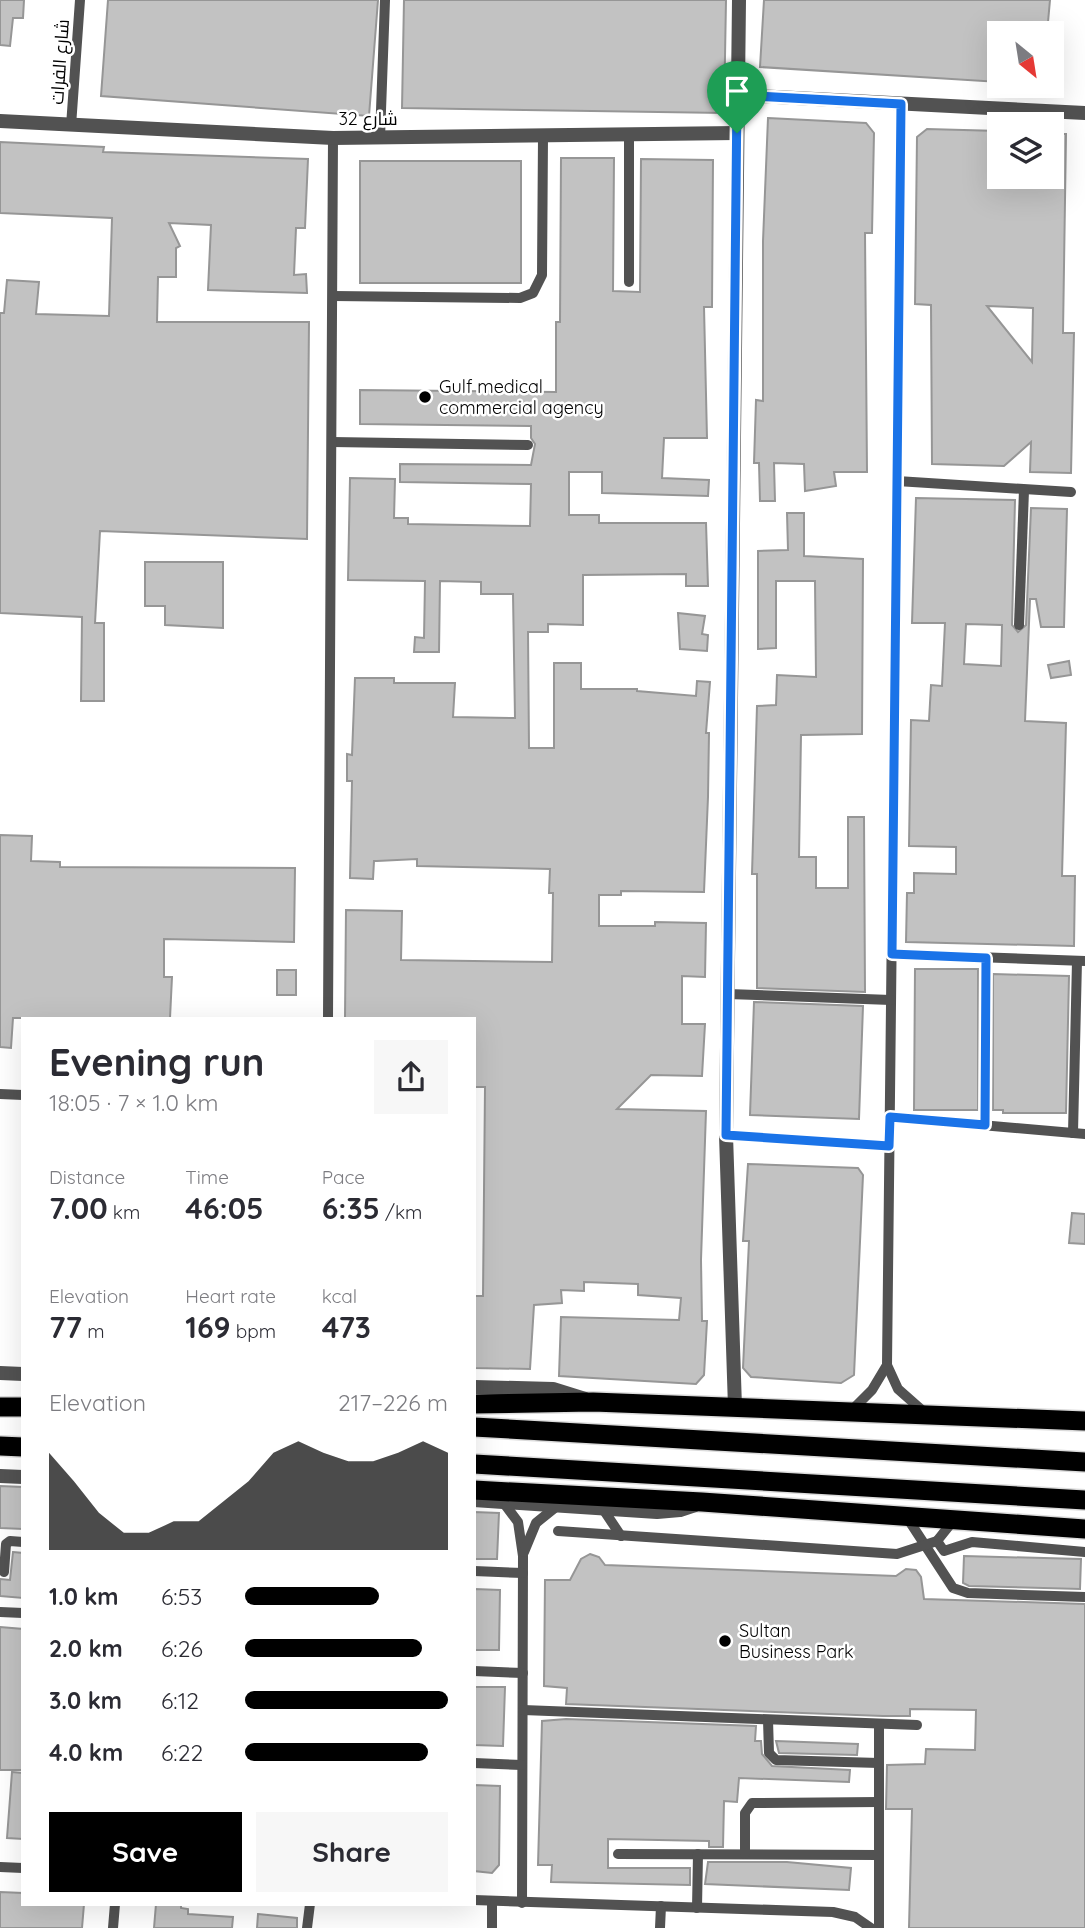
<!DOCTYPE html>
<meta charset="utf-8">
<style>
:root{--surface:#fff;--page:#f7f7f7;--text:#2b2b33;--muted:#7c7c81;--accent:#000}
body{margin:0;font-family:Quicksand,Cairo,sans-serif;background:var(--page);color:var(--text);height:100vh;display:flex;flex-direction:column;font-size:26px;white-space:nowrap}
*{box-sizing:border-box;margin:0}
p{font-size:23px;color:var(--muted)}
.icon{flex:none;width:38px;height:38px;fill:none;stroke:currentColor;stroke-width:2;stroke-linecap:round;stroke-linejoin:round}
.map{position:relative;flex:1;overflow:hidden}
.sheet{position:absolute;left:21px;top:1017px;width:455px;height:889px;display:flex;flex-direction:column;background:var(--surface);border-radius:0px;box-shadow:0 7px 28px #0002}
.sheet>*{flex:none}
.needle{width:46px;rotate:150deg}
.tools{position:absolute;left:987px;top:21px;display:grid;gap:14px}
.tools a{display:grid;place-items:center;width:77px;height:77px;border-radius:0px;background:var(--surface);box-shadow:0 7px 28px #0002;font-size:35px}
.pin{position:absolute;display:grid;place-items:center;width:60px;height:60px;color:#fff;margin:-72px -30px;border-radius:50% 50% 50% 0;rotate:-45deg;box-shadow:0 0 7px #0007}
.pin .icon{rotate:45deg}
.round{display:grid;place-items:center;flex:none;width:74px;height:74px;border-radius:0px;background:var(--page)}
.head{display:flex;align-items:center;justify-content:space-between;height:119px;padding:0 28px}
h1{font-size:38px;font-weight:800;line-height:52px}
.metrics{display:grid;grid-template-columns:repeat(3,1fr);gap:10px;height:119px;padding:7px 28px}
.metrics div{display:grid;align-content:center}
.metrics b{font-size:30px;font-weight:800}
.metrics small{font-size:19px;font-weight:400}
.metrics p{font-size:19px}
.chart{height:196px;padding:14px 28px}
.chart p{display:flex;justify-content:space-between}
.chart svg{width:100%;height:126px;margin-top:7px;fill:var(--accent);opacity:.7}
.button{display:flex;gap:14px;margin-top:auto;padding:14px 28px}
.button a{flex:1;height:80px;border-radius:0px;background:var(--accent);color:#fff;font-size:28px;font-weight:800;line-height:80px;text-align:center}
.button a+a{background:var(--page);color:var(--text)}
ul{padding:0 28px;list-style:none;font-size:23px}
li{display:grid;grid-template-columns:112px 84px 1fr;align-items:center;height:52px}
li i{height:18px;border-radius:9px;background:var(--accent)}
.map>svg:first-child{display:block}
.building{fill:#c2c2c2;stroke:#969696;stroke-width:2;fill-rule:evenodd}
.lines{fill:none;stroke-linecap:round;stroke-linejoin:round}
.trunk-casing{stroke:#dbdbdb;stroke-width:22}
.service{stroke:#525252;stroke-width:10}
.minor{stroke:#525252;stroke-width:14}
.trunk{stroke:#000;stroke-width:19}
.route-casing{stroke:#fff;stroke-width:14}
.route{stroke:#1a73e8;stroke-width:9}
.poi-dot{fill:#000;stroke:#fff;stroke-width:2.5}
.labels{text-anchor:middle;stroke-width:5;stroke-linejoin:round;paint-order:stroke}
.street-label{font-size:18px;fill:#000;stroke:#fff}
.poi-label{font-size:18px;fill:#000;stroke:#fff;text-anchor:start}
</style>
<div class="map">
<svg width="1085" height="1928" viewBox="0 0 1085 1928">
<rect width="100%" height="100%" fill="#fff"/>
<g class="building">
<polygon points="0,0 24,0 23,18 13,18 10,46 0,45"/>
<polygon points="108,0 378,0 369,116 101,96"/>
<polygon points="404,0 726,0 724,113 402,108"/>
<polygon points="764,0 1050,0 1047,33 999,33 999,82 760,67"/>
<polygon points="768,118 866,123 874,133 872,233 865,233 867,472 834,472 836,486 805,491 804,464 774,463 775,501 760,501 759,463 754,463 756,400 763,401 763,241"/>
<path d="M927,129L999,131V177H1052V134H1066L1063,333H1074L1071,473L1030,472L1031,442L1004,466L932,464L931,305L915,304L917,137ZM987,306L1033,308L1032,362Z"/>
<polygon points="0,142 104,147 103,152 308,159 305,228 296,228 294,275 306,274 307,293 208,290 211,225 169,223 180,246 176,248 176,277 158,277 157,322 309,322 307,539 100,531 95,623 104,623 104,701 81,701 82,617 0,613 0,313 4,313 7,280 39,282 36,314 109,316 112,218 0,213"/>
<polygon points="561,158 614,158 613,291 640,292 641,159 713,160 712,307 704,307 707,438 664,438 662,478 709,480 708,496 602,493 602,472 569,472 569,515 599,515 599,523 706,523 708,586 686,586 686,574 583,575 583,625 548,624 548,632 528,632 529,748 554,748 554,663 581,663 581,689 637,689 637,691 696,696 697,681 710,682 706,733 709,733 708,797 704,892 621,891 621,895 599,895 599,926 655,926 655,922 706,923 705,977 682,976 682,1024 705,1024 702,1076 651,1075 617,1109 706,1111 701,1260 702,1321 707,1321 704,1375 696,1384 559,1376 561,1317 679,1320 681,1298 638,1295 638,1284 584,1282 584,1291 561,1290 562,1303 534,1305 530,1369 474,1368 474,1296 483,1296 485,1087 474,1087 474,1018 345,1018 346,910 402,911 401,960 552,962 553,893 549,893 550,869 417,866 417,859 377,861 374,861 373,879 350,878 352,781 347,781 347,754 352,755 355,678 394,678 394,683 455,683 453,717 515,718 513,594 481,594 481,582 440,581 439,652 414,652 415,637 424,638 425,581 348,580 350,478 395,479 394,518 408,518 408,524 530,526 531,484 400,482 400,464 531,465 535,444 531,438 531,426 360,424 360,390 556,392 556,322 560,322"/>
<rect x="360" y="161" width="161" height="122"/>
<path d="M916,498L1015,500L1012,625L1018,632L1026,625L1031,508L1067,509L1064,627H1041L1036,599H1030L1025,721L1066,723L1062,876H1075L1074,946L906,942L907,893H914V873L956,874V847L909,846L911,720L929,721L931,685L942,686L945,623H912ZM966,624L1002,625L1001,666L964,664Z"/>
<polygon points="787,513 804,513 804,556 863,559 862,734 801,735 799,857 816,857 816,888 848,888 848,817 864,817 865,992 757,988 757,874 752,874 757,706 776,705 777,675 816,677 815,581 776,581 776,648 758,649 758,551 788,550"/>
<polygon points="145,562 223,562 223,628 165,625 165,606 145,606"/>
<polygon points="678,613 705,616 702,634 708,635 707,651 680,649"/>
<polygon points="1069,661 1071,675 1051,678 1048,665"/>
<polygon points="0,835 32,836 31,861 60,862 60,867 295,868 294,942 164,939 164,977 172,977 170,1018 13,1018 11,1048 0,1047"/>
<polygon points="915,969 978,969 978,1110 914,1110"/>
<rect x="277" y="970" width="19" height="25"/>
<polygon points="993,974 1069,976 1066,1113 1003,1113 1003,1110 993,1110"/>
<polygon points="754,1002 863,1006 859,1119 750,1115"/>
<polygon points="748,1164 858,1168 863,1175 854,1375 841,1383 751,1377 743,1368 749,1241 743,1241"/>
<polygon points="1072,1213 1085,1214 1085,1244 1069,1243"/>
<polygon points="0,1486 23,1487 23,1529 0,1528"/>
<polygon points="474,1512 499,1513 497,1559 474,1559"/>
<polygon points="13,1552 23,1553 23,1598 0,1596 0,1579 10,1580"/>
<polygon points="590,1554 599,1557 605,1565 896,1576 906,1569 916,1570 921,1577 924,1599 1085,1604 1085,1928 909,1928 912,1809 886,1809 887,1765 925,1764 926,1749 975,1750 976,1710 910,1709 910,1716 883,1716 566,1704 567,1688 544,1686 545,1580 570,1580 581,1559"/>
<polygon points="964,1556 1081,1559 1080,1589 969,1586 963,1583"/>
<polygon points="474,1589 500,1590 499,1650 474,1650"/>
<polygon points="0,1627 23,1629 23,1770 0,1770"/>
<polygon points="474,1687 505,1687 503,1746 474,1745"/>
<polygon points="566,1719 756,1726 755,1741 761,1741 762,1754 772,1766 850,1770 849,1782 739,1778 737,1802 724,1801 723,1847 709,1847 709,1841 608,1839 608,1868 690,1868 690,1885 551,1882 552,1865 538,1865 542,1721"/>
<polygon points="776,1741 858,1744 857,1755 779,1753"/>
<polygon points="12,1772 23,1773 23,1839 7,1838"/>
<polygon points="474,1785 500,1786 499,1865 492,1873 474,1871"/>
<polygon points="708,1862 787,1862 851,1868 849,1890 705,1884"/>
<polygon points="0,1892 23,1893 23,1904 84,1904 82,1928 0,1928"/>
<polygon points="156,1904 181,1905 181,1908 188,1909 188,1914 233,1917 232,1928 154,1928"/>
<polygon points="258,1914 297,1918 297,1928 257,1928"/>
</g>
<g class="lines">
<g class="trunk-casing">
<g id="trunk">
<polyline points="474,1404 593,1402 1085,1421"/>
<polyline points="0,1407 23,1407"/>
<polyline points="474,1427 1085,1462"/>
<polyline points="0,1446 23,1447"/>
<polyline points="474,1464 1085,1500"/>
<polyline points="474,1490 702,1502 1085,1529"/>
</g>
</g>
<g class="service">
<polyline points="901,104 887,1365 898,1389 924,1412"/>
<polyline points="71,126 80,0"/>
<polyline points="629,135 629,282"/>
<polyline points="380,138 385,0"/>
<polyline points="334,296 520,298 533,293 542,275 543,137"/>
<polyline points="332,442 528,445"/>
<polyline points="897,481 1071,492"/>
<polyline points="1019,625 1024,490"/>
<polyline points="892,954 1085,961"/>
<polyline points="728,994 891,1000"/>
<polyline points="328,1018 333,138"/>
<polyline points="0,1094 23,1095"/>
<polyline points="890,1117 1085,1134"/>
<polyline points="985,1125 986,958"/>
<polyline points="1073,1133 1077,961"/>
<polyline points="726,1135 889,1146"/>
<polyline points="851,1411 872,1390 887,1365"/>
<polyline points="503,1502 518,1522 523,1556 522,1903"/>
<polyline points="603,1509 621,1536"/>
<polyline points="906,1516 953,1588 968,1593 1085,1597"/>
<polyline points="953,1521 937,1541 944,1551 972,1542 1085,1552"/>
<polyline points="558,1531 897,1554 937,1541"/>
<polyline points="524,1552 536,1523 557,1506"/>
<polyline points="474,1571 523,1573"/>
<polyline points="4,1572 6,1544 10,1541 23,1542"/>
<polyline points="0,1612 23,1613"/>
<polyline points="474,1671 523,1673"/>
<polyline points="523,1710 917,1725"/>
<polyline points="768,1720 769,1753 776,1760 879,1763"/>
<polyline points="474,1763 522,1765"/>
<polyline points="618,1854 879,1855"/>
<polyline points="745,1854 745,1813 752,1803 879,1802"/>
<polyline points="0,1867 23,1868"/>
<polyline points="474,1900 833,1912 855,1917 871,1928"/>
<polyline points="697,1908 698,1854"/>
<polyline points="113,1928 115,1904"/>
<polyline points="307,1928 310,1904"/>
<polyline points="492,1928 492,1901"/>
<polyline points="660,1928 661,1906"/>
<polyline points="879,1928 879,1724"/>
</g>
<g class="minor">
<polyline points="737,95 1085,113"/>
<polyline points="0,121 333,138 737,133"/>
<polyline points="0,1373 23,1374"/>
<polyline points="474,1387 553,1389 585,1399"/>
<polyline points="735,1407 726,1135 739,0"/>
<polyline points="0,1476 23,1477"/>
<polyline points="474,1500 657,1512 680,1510 695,1505"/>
</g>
<use href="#trunk" class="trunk"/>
</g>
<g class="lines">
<g class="route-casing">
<polygon id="route" points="737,95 901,104 892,954 986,958 985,1125 890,1117 889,1146 726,1135"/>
</g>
<use href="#route" class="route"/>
</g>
<g class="poi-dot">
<circle cx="425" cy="397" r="7"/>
<circle cx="725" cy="1641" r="7"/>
</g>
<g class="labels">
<g class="street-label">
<text transform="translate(60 62) rotate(-86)" y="6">شارع الفرات</text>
<text x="368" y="125">شارع 32</text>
</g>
<g class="poi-label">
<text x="439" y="393">Gulf medical<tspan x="439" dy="21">commercial agency</tspan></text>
<text x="739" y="1637">Sultan<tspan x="739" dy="21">Business Park</tspan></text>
</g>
</g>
</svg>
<div class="tools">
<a><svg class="needle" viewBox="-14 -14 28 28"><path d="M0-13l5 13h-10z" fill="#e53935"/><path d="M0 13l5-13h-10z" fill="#7c7c81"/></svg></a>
<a><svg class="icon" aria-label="layers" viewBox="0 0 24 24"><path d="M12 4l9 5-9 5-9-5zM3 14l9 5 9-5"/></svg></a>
</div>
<div class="pin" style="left:737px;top:133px;background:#1e9e55"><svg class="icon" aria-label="arrive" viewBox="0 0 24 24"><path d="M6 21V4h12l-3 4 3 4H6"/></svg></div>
<section class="sheet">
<div class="head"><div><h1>Evening run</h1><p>18:05 · 7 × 1.0 km</p></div><a class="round"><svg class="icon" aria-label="share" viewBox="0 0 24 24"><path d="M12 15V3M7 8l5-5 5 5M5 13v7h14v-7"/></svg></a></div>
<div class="metrics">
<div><p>Distance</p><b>7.00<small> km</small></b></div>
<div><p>Time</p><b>46:05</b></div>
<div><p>Pace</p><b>6:35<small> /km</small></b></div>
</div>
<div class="metrics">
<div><p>Elevation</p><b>77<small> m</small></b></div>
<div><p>Heart rate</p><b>169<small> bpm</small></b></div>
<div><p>kcal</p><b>473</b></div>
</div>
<div class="chart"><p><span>Elevation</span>217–226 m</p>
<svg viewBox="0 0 160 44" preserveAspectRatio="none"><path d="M0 44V10L10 20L20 31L30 38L40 38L50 34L60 34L70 27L80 20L90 10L100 6L110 10L120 13L130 13L140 10L150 6L160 10V44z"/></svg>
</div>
<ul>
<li><b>1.0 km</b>6:53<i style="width:66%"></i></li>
<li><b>2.0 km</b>6:26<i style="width:87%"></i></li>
<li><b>3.0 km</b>6:12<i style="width:100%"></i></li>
<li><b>4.0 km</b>6:22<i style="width:90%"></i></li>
</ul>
<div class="button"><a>Save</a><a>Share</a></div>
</section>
</div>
